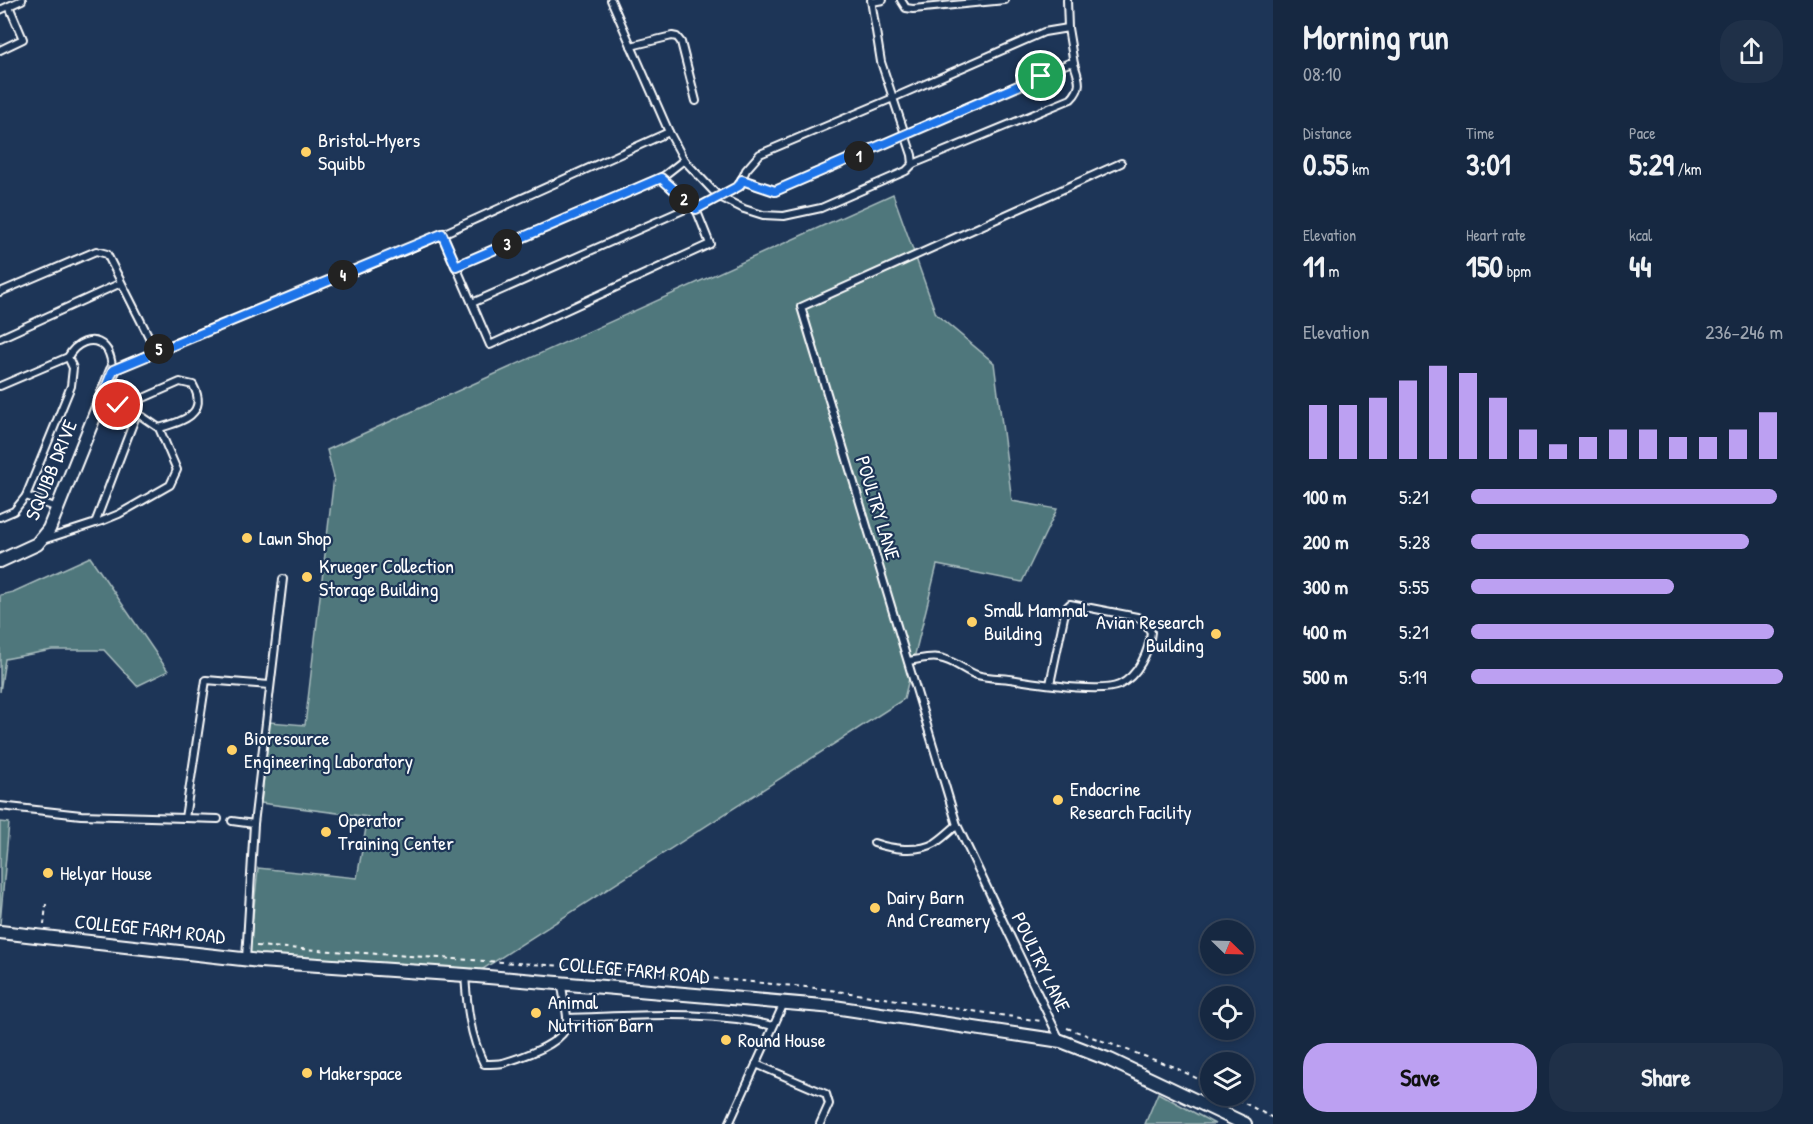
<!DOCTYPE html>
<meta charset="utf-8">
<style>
:root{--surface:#162841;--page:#1f3048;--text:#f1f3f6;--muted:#9ea6b1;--line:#35445a;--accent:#bca0f2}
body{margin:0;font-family:"Patrick Hand",sans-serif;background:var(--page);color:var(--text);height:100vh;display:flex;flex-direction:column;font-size:22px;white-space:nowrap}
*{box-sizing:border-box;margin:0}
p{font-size:20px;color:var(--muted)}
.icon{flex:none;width:33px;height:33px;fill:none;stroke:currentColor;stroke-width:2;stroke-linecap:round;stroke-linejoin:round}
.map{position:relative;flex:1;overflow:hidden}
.sheet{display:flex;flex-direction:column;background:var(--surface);width:540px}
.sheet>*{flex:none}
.needle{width:39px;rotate:113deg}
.controls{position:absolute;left:1200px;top:920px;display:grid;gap:12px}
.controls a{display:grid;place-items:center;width:54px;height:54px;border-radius:50%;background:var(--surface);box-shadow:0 3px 9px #0003,0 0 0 2px var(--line);font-size:30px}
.pin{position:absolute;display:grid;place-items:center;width:51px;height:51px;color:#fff;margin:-26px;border:3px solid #fff;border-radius:50%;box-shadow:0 2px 6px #0007}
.km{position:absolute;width:30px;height:30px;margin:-15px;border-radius:50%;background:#222;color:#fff;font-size:16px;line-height:30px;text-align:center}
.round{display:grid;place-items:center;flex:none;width:63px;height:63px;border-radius:24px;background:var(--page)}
.headline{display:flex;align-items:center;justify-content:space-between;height:102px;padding:0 30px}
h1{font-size:33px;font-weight:800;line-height:45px}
.metrics{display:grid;grid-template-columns:repeat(3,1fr);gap:9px;height:102px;padding:6px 30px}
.metrics div{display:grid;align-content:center}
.metrics b{font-size:30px;font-weight:800}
.metrics small{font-size:16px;font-weight:400}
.metrics p{font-size:16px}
.chart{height:168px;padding:12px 30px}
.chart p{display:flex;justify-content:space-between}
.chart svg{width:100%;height:108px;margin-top:6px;stroke:var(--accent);stroke-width:6}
.action{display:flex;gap:12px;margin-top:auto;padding:12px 30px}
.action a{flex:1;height:69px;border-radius:24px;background:var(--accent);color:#111;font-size:24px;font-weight:800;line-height:69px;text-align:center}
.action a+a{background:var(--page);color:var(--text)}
ul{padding:0 30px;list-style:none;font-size:20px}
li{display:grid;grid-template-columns:96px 72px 1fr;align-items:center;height:45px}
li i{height:15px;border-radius:8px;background:var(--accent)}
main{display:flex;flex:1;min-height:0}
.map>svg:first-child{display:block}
.green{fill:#4f777b;stroke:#a7bbbd;stroke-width:1.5}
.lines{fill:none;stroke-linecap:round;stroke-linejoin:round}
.lane-casing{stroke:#fff;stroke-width:10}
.street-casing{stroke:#fff;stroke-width:16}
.path{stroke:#fff;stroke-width:2;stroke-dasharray:4.5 4.5;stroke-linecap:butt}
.lane{stroke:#1d3557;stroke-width:6}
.street{stroke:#1d3557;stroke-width:12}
.route-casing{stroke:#fff;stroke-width:12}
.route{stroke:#1a73e8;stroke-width:8}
.poi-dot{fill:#ffd166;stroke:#1d3557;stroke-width:2}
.labels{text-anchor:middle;stroke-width:4.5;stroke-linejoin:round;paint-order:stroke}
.poi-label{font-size:20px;fill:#fff;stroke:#1d3557;text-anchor:start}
.street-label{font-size:20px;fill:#fff;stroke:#1d3557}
</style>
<main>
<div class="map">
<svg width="1273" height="1124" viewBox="0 0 1273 1124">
<rect width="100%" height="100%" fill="#1d3557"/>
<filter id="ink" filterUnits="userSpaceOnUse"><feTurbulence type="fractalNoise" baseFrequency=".0167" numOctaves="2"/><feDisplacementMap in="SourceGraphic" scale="12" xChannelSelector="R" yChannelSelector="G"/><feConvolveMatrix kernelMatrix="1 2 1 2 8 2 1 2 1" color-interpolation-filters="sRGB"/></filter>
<g filter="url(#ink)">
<g class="green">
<polygon points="893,194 936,314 994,363 1012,501 1057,509 1022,582 937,565 904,699 469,978 248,964 258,868 357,878 368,817 261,803 270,722 305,725 334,477 327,450"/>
<polygon points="90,557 168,671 137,686 104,650 52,650 5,659 0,692 0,595 13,592"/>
<polygon points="0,822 9,823 0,924"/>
<polygon points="1158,1093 1215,1124 1145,1124"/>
</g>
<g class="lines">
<g class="lane-casing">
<g id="lane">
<polyline points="611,0 669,132 684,160 718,196 744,209 763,215 784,216 821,208 906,171 913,164 912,155 881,62 871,0"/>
<polyline points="901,0 906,8 913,9 1005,0"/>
<polyline points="1067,0 1068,28"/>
<polyline points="872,2 883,0"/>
<polyline points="0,10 22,0"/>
<polyline points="631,46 672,36 677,37 681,42 696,101"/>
<polyline points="0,50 23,39 9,6"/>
<path d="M913,164L1071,99C1083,87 1079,79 1074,64"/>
<polyline points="661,178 694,208"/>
<polyline points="442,234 490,345 710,244 696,209 739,186 746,170 760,154 893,98 1044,32 1068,28 1074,64 1069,63 775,191 742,180"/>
<polyline points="456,266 661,178 684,160"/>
<polyline points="0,292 96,251 107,254 156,351"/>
<polyline points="472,303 692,206"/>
<polyline points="0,338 121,283"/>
<path d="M0,386L68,357C75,344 92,334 105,347C111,353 111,362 113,370L156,351L409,249L669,132"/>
<path d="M123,407L180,382L193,385C209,414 182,422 159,428"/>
<polyline points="57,508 26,496 71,386 73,368 68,357"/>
<polyline points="0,517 14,511 26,496"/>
<polyline points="95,523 137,413"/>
<polyline points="43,540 102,521 119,514 170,485 177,470 159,428 137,413 101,400"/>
<path d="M908,661C917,660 930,656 939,658C954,660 964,671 977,675C987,678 999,678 1009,679C1033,682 1099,694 1119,685C1138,676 1149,652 1151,632L1144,622L1137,617L1070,604L1067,607L1064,617L1050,684"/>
<polyline points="0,806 81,815 185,818"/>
<polyline points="218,819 185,818 206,680 270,685"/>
<polyline points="232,821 254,824"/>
<path d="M874,843C891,849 918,853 935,843C943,838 950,831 957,825"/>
<polyline points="246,959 254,824 283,579"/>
<path d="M465,975C467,1006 470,1036 484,1064C490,1064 497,1064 503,1063C520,1058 563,1044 567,1025C569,1016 562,995 562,983"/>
<path d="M567,1018C636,1016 706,1009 773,1026"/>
<polyline points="1060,1040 957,825 801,307 1121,163"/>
<polyline points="756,1064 826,1094 829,1104 820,1124"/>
<polyline points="729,1124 784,1003"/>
</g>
</g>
<g class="street-casing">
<g id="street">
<polyline points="0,561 37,544 49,529 113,370"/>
<polyline points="0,932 260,961 465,975 834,1007 1061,1041 1110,1060 1245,1124"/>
</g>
</g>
<g class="path">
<polyline points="44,925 46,904"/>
<polyline points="256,946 624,970 816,988 1041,1021"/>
<polyline points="1067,1028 1174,1067 1210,1085"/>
<polyline points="1229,1095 1273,1118"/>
</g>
<use href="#lane" class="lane"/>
<use href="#street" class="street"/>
</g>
</g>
<g class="lines" filter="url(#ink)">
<g class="route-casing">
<polyline id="route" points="118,405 101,400 113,370 442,234 456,266 661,178 696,209 739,186 742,180 775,191 1041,76"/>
</g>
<use href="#route" class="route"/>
</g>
<g class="poi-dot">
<circle cx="306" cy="152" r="6"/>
<circle cx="247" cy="538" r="6"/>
<circle cx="307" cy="577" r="6"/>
<circle cx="972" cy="622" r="6"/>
<circle cx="1216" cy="634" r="6"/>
<circle cx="232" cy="750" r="6"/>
<circle cx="1058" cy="800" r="6"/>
<circle cx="326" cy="832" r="6"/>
<circle cx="48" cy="873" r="6"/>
<circle cx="875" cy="908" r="6"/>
<circle cx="536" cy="1013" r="6"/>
<circle cx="726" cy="1040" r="6"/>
<circle cx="307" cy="1073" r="6"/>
</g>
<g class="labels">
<g class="poi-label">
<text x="318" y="147">Bristol-Myers<tspan x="318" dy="23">Squibb</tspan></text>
<text x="259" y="545">Lawn Shop</text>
<text x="319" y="573">Krueger Collection<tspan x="319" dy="23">Storage Building</tspan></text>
<text x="984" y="617">Small Mammal<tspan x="984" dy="23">Building</tspan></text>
<text x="1204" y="629" text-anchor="end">Avian Research<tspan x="1204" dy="23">Building</tspan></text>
<text x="244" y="745">Bioresource<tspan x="244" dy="23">Engineering Laboratory</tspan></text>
<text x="1070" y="796">Endocrine<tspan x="1070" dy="23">Research Facility</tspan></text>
<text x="338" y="827">Operator<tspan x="338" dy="23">Training Center</tspan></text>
<text x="60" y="880">Helyar House</text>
<text x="887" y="904">Dairy Barn<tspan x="887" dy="23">And Creamery</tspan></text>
<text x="548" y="1009">Animal<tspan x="548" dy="23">Nutrition Barn</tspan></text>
<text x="738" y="1047">Round House</text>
<text x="319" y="1080">Makerspace</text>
</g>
<g class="street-label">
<text transform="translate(51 470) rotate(-68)" y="7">SQUIBB DRIVE</text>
<text transform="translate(878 508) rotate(73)" y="7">POULTRY LANE</text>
<text transform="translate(150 929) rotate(6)" y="7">COLLEGE FARM ROAD</text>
<text transform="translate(1041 962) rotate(64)" y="7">POULTRY LANE</text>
<text transform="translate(634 970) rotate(5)" y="7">COLLEGE FARM ROAD</text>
</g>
</g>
</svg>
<div class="controls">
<a><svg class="needle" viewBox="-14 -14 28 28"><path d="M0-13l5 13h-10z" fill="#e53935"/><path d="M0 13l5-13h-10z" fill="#9ea6b1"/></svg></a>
<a><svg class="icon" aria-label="locate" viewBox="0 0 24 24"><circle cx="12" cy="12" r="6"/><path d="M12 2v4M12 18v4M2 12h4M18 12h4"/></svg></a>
<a><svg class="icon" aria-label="layers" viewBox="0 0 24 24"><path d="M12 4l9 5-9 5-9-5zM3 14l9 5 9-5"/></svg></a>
</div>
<div class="pin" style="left:1041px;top:76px;background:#1e9e55"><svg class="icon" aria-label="arrive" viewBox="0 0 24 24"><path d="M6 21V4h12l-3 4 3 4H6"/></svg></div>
<div class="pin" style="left:118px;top:405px;background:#d93025"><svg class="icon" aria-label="check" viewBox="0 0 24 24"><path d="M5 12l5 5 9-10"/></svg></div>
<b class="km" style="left:859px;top:156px">1</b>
<b class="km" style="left:684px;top:199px">2</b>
<b class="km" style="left:507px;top:244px">3</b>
<b class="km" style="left:343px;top:275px">4</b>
<b class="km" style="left:159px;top:349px">5</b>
</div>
<section class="sheet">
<div class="headline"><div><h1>Morning run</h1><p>08:10</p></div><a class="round"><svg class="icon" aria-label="share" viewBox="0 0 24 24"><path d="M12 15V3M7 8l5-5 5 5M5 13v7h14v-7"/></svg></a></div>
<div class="metrics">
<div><p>Distance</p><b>0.55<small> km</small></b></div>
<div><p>Time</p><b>3:01</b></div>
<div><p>Pace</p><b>5:29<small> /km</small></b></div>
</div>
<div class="metrics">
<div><p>Elevation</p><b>11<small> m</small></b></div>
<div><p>Heart rate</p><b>150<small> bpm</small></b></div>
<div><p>kcal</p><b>44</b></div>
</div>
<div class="chart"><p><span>Elevation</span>236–246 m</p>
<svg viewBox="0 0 160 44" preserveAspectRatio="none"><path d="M5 44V22M15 44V22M25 44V19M35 44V12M45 44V6M55 44V9M65 44V19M75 44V32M85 44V38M95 44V35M105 44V32M115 44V32M125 44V35M135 44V35M145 44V32M155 44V25"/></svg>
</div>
<ul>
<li><b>100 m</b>5:21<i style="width:98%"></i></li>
<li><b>200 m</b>5:28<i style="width:89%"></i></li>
<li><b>300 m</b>5:55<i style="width:65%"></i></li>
<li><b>400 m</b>5:21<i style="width:97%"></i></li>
<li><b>500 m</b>5:19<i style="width:100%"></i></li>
</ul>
<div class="action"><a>Save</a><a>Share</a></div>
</section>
</main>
